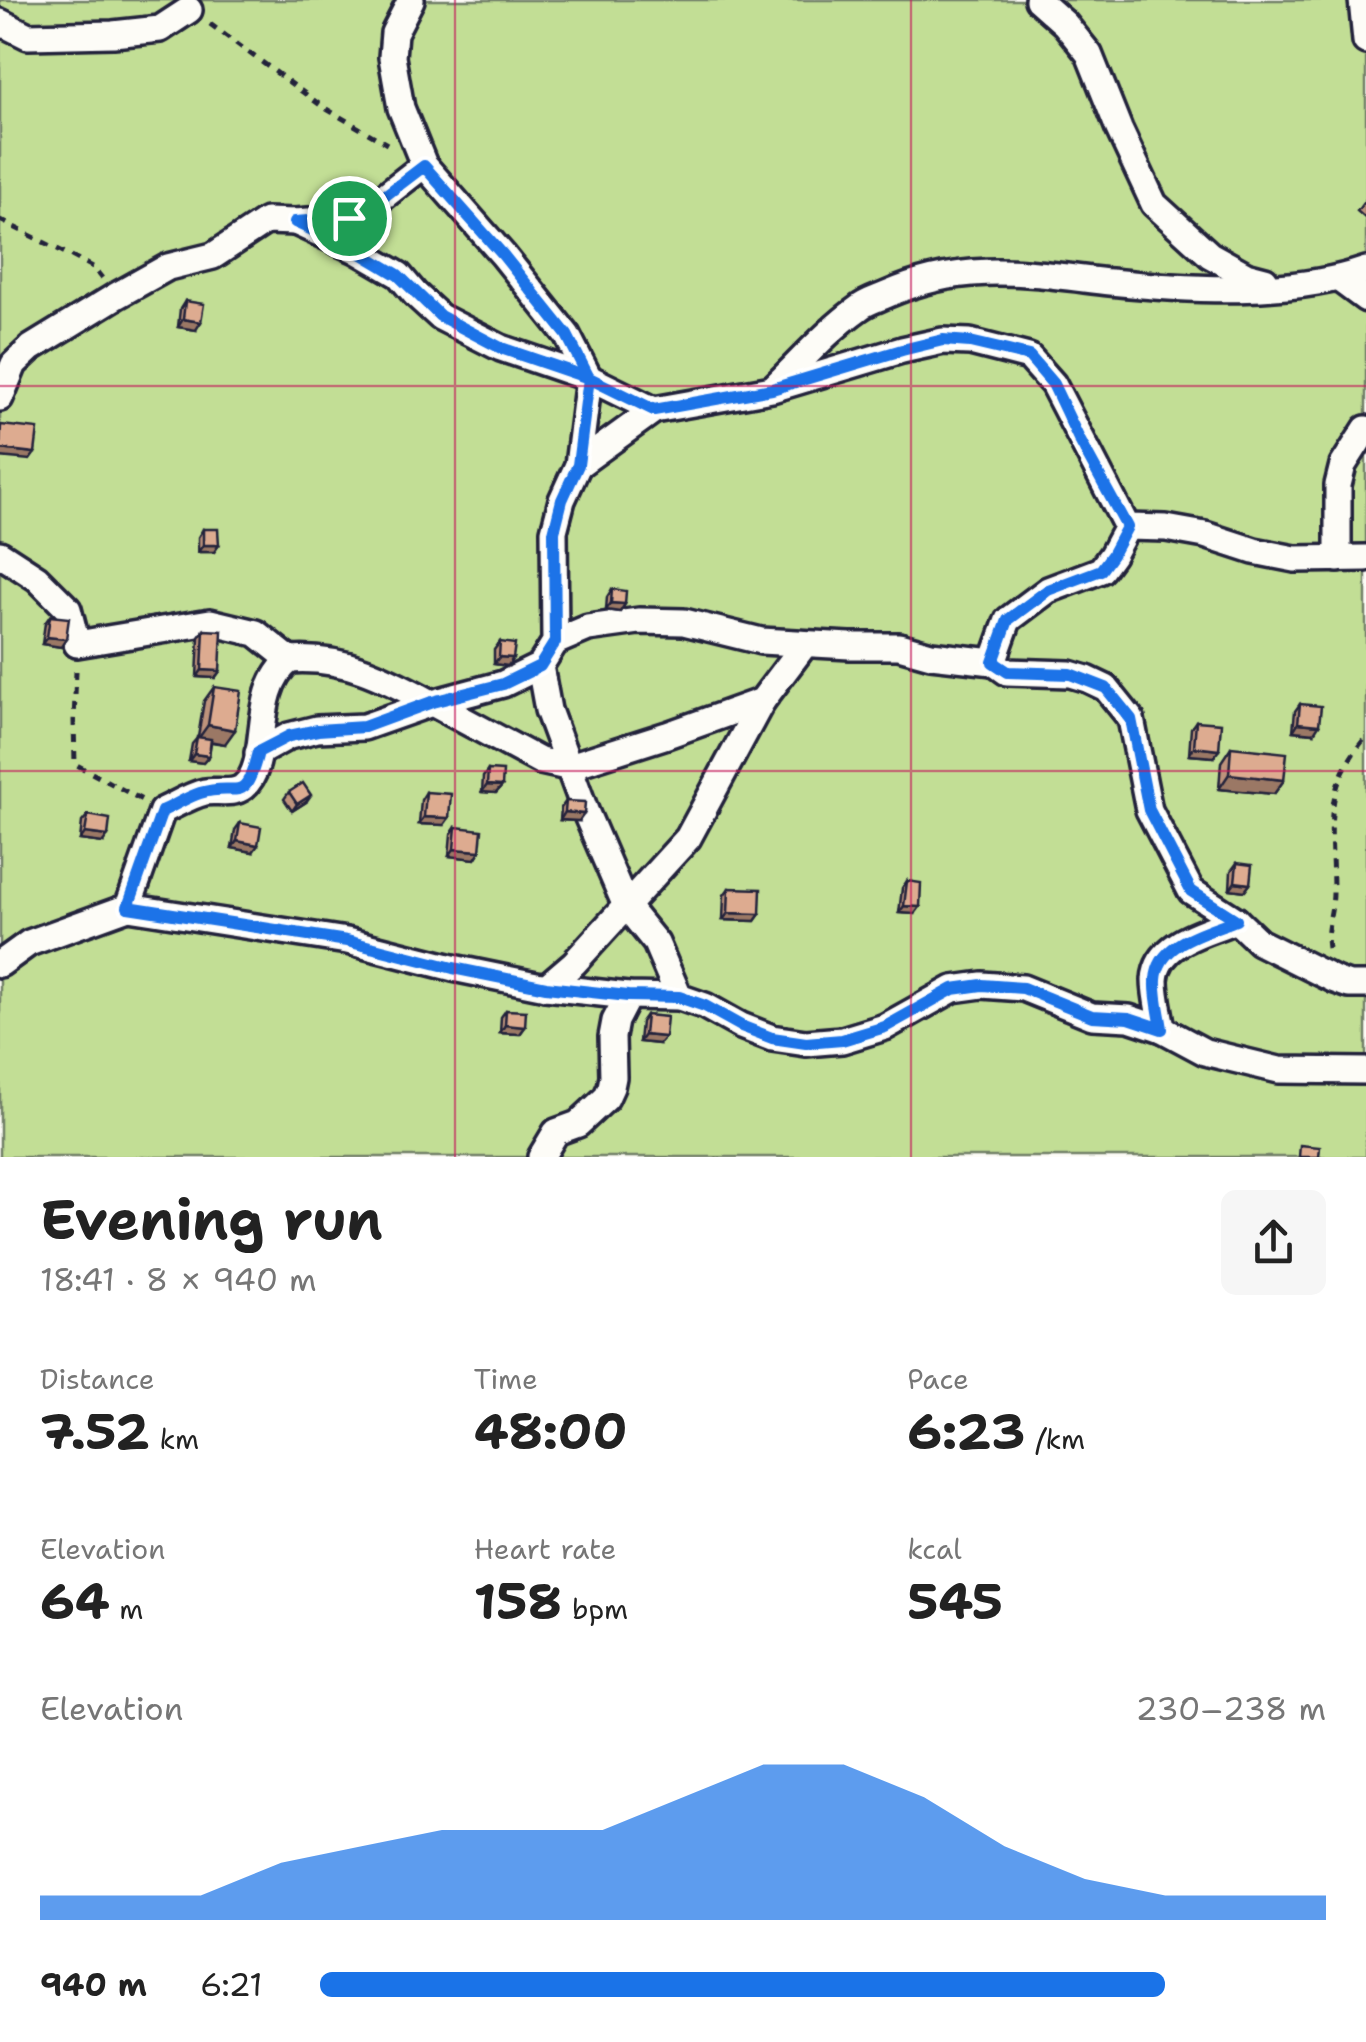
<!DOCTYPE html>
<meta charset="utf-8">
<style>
:root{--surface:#fff;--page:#f6f6f6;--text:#222;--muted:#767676;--accent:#1a73e8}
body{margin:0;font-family:"Shantell Sans",sans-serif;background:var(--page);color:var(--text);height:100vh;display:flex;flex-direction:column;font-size:38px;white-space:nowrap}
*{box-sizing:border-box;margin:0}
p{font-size:32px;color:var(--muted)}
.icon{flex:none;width:55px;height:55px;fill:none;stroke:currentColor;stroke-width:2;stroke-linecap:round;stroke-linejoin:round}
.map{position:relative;height:1157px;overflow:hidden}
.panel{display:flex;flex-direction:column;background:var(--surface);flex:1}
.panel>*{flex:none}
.pin{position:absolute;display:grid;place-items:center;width:85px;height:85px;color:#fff;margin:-42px;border:5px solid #fff;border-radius:50%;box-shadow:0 2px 10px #0007}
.round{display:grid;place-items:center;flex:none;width:105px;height:105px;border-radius:15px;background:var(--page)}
.overview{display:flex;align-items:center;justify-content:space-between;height:170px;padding:0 40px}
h1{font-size:55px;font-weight:700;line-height:75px}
.metrics{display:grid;grid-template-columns:repeat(3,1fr);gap:15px;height:170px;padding:10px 40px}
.metrics div{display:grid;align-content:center}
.metrics b{font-size:50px;font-weight:700}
.metrics small{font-size:28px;font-weight:400}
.metrics p{font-size:28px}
.chart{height:280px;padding:20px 40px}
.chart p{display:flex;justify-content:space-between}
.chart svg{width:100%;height:180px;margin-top:10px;fill:var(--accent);opacity:.7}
ul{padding:0 40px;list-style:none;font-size:32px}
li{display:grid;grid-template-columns:160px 120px 1fr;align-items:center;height:75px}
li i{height:25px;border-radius:12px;background:var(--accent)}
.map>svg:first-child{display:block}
.green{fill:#c2de95;stroke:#728068;stroke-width:2.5}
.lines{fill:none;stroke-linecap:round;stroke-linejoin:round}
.street-casing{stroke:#22223b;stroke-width:32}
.path{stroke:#22223b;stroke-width:5;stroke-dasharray:8 8;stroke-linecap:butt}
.street{stroke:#fdfcf7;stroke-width:25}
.wall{fill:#be937c;stroke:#22223b;stroke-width:2.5}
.shaded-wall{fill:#9b7865;stroke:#22223b;stroke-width:2.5}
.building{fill:#ddab90;stroke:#22223b;stroke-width:2.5}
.route-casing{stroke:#fff;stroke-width:20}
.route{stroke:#1a73e8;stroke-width:12}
.grid{fill:none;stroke:#c2185b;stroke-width:2.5;stroke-opacity:0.55}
</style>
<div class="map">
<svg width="1366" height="1157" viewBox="0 0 1366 1157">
<rect width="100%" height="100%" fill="#fdfcf7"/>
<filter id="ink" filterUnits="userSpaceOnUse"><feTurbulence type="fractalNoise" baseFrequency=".01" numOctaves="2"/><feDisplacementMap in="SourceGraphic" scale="20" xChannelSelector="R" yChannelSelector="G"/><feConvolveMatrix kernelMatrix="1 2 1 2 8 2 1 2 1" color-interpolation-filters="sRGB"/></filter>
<g filter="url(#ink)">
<rect class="green" x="0" y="0" width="1366" height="1157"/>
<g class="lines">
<g class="street-casing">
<g id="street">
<polyline points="411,0 394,33 392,57 401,108 424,165 503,255 567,335 589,378 578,465 562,500 554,531 555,642 540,666 548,710 586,813 626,906 656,943 679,997"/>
<polyline points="1038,0 1065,24 1089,54 1119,129 1154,204 1210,255 1246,275 1265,280"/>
<polyline points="1362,0 1366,41"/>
<polyline points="0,22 28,36 113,34 160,29 189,10"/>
<polyline points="295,222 356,250 399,275 415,294 440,317 501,348 589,378 654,410 772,389 902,350 943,341 970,342 1029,357 1053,384 1127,527 1166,528 1205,535 1254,551 1295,559 1366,558"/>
<polyline points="1339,279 1366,299"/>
<path d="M775,386C802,360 828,330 859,308C866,302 877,299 886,295C964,260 1029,273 1110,282C1188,290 1291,296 1366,270"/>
<polyline points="0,398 14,364 31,348 116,296 168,267 213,256 266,221 295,222 349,218 374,204 424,165"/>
<polyline points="578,465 654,410"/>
<path d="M0,554L37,578L68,609L77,644L210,622L256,633L290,660C345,656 385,678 432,703L503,684L540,666"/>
<polyline points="1338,559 1338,485 1343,465 1366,429"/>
<polyline points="555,642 588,628 639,621 684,622 761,641 850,646 899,646 931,655 993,662 1007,672 1070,674 1087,679 1106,688 1131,719 1149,810 1191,891 1236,920 1259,942 1335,980 1349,985 1366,985"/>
<polyline points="993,662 1008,620 1048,590 1101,570 1112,555 1127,527"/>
<polyline points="258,753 289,736 317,729 364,727 432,703 540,761 567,767 667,735 762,701 805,644"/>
<path d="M128,907L347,941L453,968L546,987L628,996L679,997L705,1006L741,1026L772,1038L806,1043L842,1040L885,1027L953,989L982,985L1023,988L1092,1016L1129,1018L1162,1029C1160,1014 1155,996 1155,980C1157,942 1206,932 1236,920"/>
<path d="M0,964L29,943L128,907L162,811C175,805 191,795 205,792C216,790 233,795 243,787C273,763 249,692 290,660"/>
<polyline points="546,987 574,963 688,838 762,701"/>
<polyline points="1162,1029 1205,1052 1279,1070 1366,1071"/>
<polyline points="541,1157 556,1132 578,1124 606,1098 611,1087 613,1077 612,1037 615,1021 628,996"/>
</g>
</g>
<g class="path">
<polyline points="210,24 323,107 387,144"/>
<polyline points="0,220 93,267 102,278"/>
<polyline points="76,671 74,721 75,764 142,800"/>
<path d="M1328,948C1325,930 1333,911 1333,893C1333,828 1320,792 1366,737"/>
</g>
<use href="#street" class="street"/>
</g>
<g class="wall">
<polygon points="1366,199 1366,219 1357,211"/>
<polygon points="185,301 196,330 178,327 180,309"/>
<polygon points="203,529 219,545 214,552 198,552 198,537"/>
<polygon points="612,589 625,604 620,612 606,610 607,597"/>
<polygon points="50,616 61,647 42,644 45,623"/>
<polygon points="204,630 220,671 215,678 197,677 199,637"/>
<polygon points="500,642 508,666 494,664 494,650"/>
<polygon points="214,687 225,744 211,742 209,756 203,763 189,761 192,744 198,737 204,701"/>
<polygon points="1300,704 1314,733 1293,731 1295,711"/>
<polygon points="1196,721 1214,757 1189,755 1191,728"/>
<polygon points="1231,747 1284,780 1274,794 1219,789 1221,762"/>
<polygon points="488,770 502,786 496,793 482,792 483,777"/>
<polygon points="289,792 306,802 292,811 284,799"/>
<polygon points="426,792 444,825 419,824 421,800"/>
<polygon points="566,801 579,821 560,820 561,808"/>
<polygon points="88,815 103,843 80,840 82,822"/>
<polygon points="240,823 253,852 232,848 235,830"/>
<polygon points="456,827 480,851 475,859 449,856 451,834"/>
<polygon points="1237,863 1250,884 1245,891 1230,889 1231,871"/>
<polygon points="907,881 915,914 899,913 902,888"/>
<polygon points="729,888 760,914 755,921 723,920 724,895"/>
<polygon points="506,1010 525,1027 520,1034 500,1033 501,1017"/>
<polygon points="646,1015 659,1044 639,1042 641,1022"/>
</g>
<g class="shaded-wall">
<polygon points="183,319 201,322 196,330 178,327"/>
<polygon points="0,449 35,453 30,460 0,457"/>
<polygon points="203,545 219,545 214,552 198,552"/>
<polygon points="611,603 625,604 620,612 606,610"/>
<polygon points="47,637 66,639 61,647 42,644"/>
<polygon points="499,657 513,658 508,666 494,664"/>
<polygon points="202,670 220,671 215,678 197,677"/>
<polygon points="1298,723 1319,725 1314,733 1293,731"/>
<polygon points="208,725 235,730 225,744 198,739"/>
<polygon points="1194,747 1219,750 1214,757 1189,755"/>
<polygon points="194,754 209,756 203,763 189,761"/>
<polygon points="1229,774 1284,780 1274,794 1219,789"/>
<polygon points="487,785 502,786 496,793 482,792"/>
<polygon points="311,795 306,802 292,811 297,804"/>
<polygon points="565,812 584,814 579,821 560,820"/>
<polygon points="424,817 449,818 444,825 419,824"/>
<polygon points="85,833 108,836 103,843 80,840"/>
<polygon points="237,841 258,845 253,852 232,848"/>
<polygon points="454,849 480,851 475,859 449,856"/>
<polygon points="1235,882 1250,884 1245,891 1230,889"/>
<polygon points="904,906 920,907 915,914 899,913"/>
<polygon points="728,913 760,914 755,921 723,920"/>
<polygon points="505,1025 525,1027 520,1034 500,1033"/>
<polygon points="644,1035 665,1037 659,1044 639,1042"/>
</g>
<g class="building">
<polygon points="185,301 204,304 201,322 183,319"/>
<polygon points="1,425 38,429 35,453 0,449"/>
<polygon points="203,529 218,529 219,545 203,545"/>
<polygon points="612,589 626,591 625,604 611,603"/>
<polygon points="50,616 69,618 66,639 47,637"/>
<polygon points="204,630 222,631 220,671 202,670"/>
<polygon points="500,642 515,644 513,658 499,657"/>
<polygon points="214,687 241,691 235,730 208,725"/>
<polygon points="1300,704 1321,706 1319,725 1298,723"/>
<polygon points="1196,721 1221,723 1219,750 1194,747"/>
<polygon points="197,737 211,739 209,756 194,754"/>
<polygon points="1231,747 1287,753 1284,780 1229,774"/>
<polygon points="488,770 503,771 502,786 487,785"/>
<polygon points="303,783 311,795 297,804 289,792"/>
<polygon points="426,792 451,794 449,818 424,817"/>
<polygon points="566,801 585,802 584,814 565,812"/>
<polygon points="88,815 110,819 108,836 85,833"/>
<polygon points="240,823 261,827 258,845 237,841"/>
<polygon points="456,827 482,830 480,851 454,849"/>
<polygon points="1237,863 1252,865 1250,884 1235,882"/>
<polygon points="907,881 921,883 920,907 904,906"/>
<polygon points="729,888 761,889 760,914 728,913"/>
<polygon points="506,1010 526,1011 525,1027 505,1025"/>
<polygon points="646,1015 667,1017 665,1037 644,1035"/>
<polygon points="1300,1145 1320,1147 1319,1157 1299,1157"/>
</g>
</g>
<g class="lines" filter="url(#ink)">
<g class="route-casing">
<path id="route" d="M349,218L374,204L424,166L503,255L567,335L589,378L578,465L562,500L554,532L555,642L540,666L503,684L432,702L364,727L318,730L289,736L258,752C244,808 239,781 200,793C187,797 174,806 162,811L128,907L347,941L453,968L546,987L628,996L679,997L705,1006L741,1026L772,1038L806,1043L842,1040L885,1027L953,989L982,985L1023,988L1092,1016L1129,1018L1162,1029C1160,1014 1155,996 1156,980C1158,942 1206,932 1236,920L1191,891L1149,810L1131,719L1106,688L1070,674L1008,672L993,662L1008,620L1048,590L1101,570L1112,555L1127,527L1079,439L1053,384L1029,356L970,342L943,340L902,350L772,389L654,410L589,378L501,348L440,316L398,275L356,250L295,222L349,218"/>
</g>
<use href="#route" class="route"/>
</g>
<path class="grid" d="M455,0V1157M911,0V1157M0,386H1366M0,771H1366"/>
</svg>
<div class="pin" style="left:349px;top:218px;background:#1e9e55"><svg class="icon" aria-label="arrive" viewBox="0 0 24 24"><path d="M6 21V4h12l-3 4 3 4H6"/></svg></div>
</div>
<section class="panel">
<div class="overview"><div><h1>Evening run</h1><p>18:41 · 8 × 940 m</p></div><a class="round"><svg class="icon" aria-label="share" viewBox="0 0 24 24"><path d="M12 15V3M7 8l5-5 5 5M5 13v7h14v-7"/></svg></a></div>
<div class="metrics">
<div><p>Distance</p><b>7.52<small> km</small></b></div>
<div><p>Time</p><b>48:00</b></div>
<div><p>Pace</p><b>6:23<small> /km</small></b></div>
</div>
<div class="metrics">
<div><p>Elevation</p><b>64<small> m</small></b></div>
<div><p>Heart rate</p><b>158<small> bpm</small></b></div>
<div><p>kcal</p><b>545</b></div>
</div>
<div class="chart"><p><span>Elevation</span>230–238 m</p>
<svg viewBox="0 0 160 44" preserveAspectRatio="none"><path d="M0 44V38L10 38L20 38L30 30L40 26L50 22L60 22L70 22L80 14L90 6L100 6L110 14L120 26L130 34L140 38L150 38L160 38V44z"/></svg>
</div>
<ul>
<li><b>940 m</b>6:21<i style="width:84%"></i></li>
</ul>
</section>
